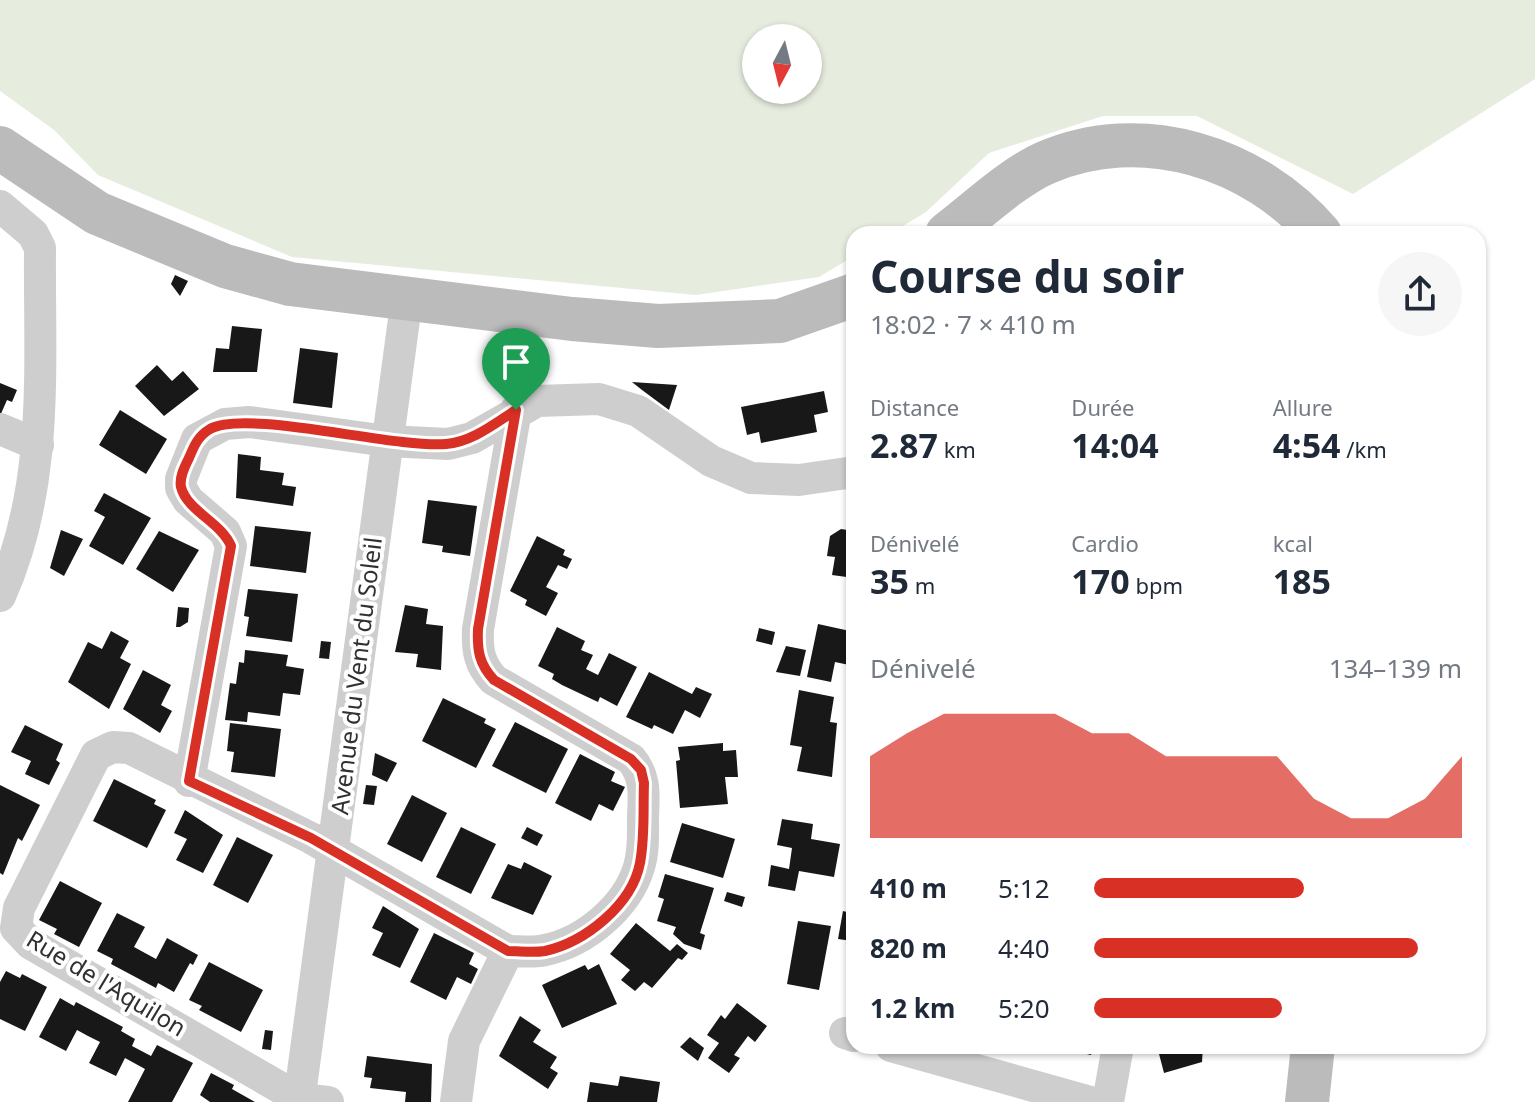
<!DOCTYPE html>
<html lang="fr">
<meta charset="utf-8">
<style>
:root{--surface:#fff;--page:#f6f6f7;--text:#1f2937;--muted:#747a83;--accent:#d93025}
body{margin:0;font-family:"Noto Sans",sans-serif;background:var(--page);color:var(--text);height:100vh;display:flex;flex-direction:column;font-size:30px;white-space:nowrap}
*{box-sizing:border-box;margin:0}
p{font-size:26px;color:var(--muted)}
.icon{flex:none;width:44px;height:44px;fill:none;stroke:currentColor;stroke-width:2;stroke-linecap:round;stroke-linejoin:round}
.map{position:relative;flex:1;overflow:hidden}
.details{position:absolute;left:846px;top:226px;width:640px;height:828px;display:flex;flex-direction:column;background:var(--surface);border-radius:24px;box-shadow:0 2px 6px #0004}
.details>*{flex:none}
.needle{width:52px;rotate:187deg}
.fabs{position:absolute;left:742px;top:24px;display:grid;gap:16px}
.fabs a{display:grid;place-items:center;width:80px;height:80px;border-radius:50%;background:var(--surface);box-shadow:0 2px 6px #0004;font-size:40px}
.pin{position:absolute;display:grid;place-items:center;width:68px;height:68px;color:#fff;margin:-82px -34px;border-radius:50% 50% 50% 0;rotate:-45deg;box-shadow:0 0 8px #0007}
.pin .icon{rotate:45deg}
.round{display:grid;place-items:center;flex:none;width:84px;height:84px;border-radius:42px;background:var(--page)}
.overview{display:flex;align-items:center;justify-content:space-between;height:136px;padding:0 24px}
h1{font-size:44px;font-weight:700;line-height:60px}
.metrics{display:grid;grid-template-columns:repeat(3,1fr);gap:12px;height:136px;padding:8px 24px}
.metrics div{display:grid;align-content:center}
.metrics b{font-size:34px;font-weight:700}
.metrics small{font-size:22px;font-weight:400}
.metrics p{font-size:22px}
.chart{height:224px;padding:16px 24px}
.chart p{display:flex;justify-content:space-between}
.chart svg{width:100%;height:144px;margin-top:8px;fill:var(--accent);opacity:.7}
ul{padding:0 24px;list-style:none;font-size:26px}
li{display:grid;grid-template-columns:128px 96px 1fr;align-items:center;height:60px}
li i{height:20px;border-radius:10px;background:var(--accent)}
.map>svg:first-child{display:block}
.green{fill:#e6eddf;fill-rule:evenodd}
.building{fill:#181818}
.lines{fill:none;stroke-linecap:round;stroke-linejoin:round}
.street{stroke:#cecece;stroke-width:32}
.secondary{stroke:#bbb;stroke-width:44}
.route-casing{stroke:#fff;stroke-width:16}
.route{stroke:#d93025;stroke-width:10}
.labels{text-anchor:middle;stroke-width:8;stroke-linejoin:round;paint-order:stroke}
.street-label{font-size:24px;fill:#313131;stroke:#fff}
</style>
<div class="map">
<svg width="1535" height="1102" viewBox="0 0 1535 1102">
<rect width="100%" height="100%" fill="#fff"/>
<path class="green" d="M0,0H1535V79L1353,194L1197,116H1103L989,153L926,212L890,234H854V256L819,277L696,295L292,257L98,175L54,130L0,91ZM756,38H808V90H756Z"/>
<g class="building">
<polygon points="175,275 188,281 180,296 171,284"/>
<polygon points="232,326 262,329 257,372 213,372 216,348 229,349"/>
<polygon points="300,348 338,353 332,408 293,403"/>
<polygon points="157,365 172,381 183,371 199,389 164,416 135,386"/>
<polygon points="632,382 677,385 669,410 642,390"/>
<polygon points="0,383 17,390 12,402 7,400 0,416"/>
<polygon points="824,391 828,412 814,415 817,432 761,443 759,432 747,435 741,407"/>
<polygon points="120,410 167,439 146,474 99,445"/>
<polygon points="238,454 261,457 260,470 284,473 282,485 296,487 293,506 236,498"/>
<polygon points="104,493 151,518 123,565 89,546 105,517 94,511"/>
<polygon points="428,500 477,506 470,556 442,552 443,546 422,543"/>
<polygon points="255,526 311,532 306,573 250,566"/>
<polygon points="841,529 854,531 854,578 832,575 835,557 827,556 830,536"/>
<polygon points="61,530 83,539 64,576 50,568"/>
<polygon points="159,531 199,550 173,592 136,569"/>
<polygon points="537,536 565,550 563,555 572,559 567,569 558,565 546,587 558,593 546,616 525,605 527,600 510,591"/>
<polygon points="248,589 298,594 292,642 246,636 249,617 244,616"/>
<polygon points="405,605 428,609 426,624 443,626 441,670 416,667 418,654 395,652"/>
<polygon points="178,607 189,608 188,622 180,627 176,627"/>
<polygon points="818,624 850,631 854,627 854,666 835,662 831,682 807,677"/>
<polygon points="557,627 585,641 581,650 593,655 586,669 598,675 609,653 637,667 617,706 600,697 598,702 562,685 552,679 554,674 538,666"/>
<polygon points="759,628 775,632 772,645 756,641"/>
<polygon points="111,631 129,641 120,658 131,664 109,709 68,682 88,642 102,649"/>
<polygon points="321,641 331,642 329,659 319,658"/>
<polygon points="786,646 806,650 800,676 776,672"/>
<polygon points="245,650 288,655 286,666 304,669 300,695 283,693 280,716 248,712 247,722 225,720 230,683 236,684 239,662 244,663"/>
<polygon points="143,670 171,685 161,705 172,711 160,733 123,709"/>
<polygon points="649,672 692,694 696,687 712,694 700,718 685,710 673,734 654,725 652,729 626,717"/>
<polygon points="799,690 834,697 830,722 837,723 832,777 797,771 802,747 790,745"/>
<polygon points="443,698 486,719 484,723 496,729 476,768 422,741"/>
<polygon points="515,722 568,749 546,793 492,766"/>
<polygon points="230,723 281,729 275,777 231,772 234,752 227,751"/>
<polygon points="25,725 63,744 56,760 60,763 49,785 25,774 31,761 11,752"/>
<polygon points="723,743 723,751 736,750 738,777 725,777 728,804 680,808 676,761 680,760 678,747"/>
<polygon points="375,753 397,763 387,782 372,775"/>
<polygon points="580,754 615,772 611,781 625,787 613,811 599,804 591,821 555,803"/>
<polygon points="114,779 156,800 154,804 166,810 147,848 93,821"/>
<polygon points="0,785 40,805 22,841 18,838 3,875 0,873"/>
<polygon points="366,785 377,786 374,805 363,804"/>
<polygon points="412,795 447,813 422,862 387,844"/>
<polygon points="185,810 223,835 203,873 176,860 187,839 174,833"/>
<polygon points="782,819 813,824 811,839 840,844 834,877 799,871 795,891 768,886 771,865 789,869 792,848 777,845"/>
<polygon points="682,823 735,839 723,878 670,862"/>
<polygon points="461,827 496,844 471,894 436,877"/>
<polygon points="527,827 543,835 537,846 521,838"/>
<polygon points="237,837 273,855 248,903 213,885"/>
<polygon points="524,862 552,876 533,915 491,898 508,864 521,869"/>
<polygon points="665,874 714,888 700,933 705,935 701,950 684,944 673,934 676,927 657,921 664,899 658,897"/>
<polygon points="60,881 102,903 79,947 54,934 57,929 39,920"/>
<polygon points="727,892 745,897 742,907 724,901"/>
<polygon points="383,906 419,929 400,968 372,955 383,933 372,928"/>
<polygon points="843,911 854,914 852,941 838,939"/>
<polygon points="117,913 145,927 134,947 156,959 167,938 198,955 193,965 190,963 174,992 158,983 156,988 111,964 113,959 97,951"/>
<polygon points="798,921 831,926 819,990 787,984"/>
<polygon points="636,923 670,951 677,944 688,953 682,960 678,958 652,988 644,982 635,991 621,980 630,970 610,954"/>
<polygon points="434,933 474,953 469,964 478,969 471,984 457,977 446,1000 410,982"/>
<polygon points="209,962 263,990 241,1032 199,1010 202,1006 189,1000"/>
<polygon points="599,964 617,1004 562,1028 542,985 585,965 588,970"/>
<polygon points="6,971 20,978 22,974 47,987 25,1031 0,1019 0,982"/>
<polygon points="60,998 74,1006 76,1002 123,1027 121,1031 135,1039 132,1046 151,1056 157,1045 193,1063 172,1102 128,1102 145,1069 125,1058 116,1076 89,1063 100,1042 88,1036 77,1030 66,1051 39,1037"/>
<polygon points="737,1003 767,1026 755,1042 748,1036 734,1055 740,1058 729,1073 708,1058 719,1043 707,1035 721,1015 725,1019"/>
<polygon points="520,1016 541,1030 533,1042 557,1057 550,1068 558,1073 548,1089 499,1056"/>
<polygon points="265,1030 273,1031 271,1050 262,1049"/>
<polygon points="690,1037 704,1048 698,1061 680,1047"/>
<polygon points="1052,1046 1093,1046 1091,1055"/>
<polygon points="1162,1046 1203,1046 1202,1062 1164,1073 1158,1050"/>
<polygon points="367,1056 432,1064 431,1102 405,1102 406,1092 370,1088 372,1078 364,1077"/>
<polygon points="211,1073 234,1085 232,1089 255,1102 210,1102 200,1095"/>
<polygon points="620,1076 660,1082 657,1102 587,1102 590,1082 618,1086"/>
</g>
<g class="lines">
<g class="street">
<path d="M0,206L33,234L40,248C39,367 50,485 0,596"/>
<polyline points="0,429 38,445"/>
<polyline points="189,781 231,546 225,532 188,500 181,488 181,479 197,439 225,424 249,422 387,441 448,444 472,438 537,401 599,399 638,411 711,461 751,478 799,480 854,472"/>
<polyline points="845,1033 854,1036"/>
<polyline points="891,1046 1090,1102"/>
<polyline points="299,1102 407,297"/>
<polyline points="328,1102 300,1099 31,944 16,928 19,908 96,755 113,747 129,748 311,838 508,951"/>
<path d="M456,1102L464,1041L508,951C520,951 534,953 545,950C585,942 627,907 639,867C644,851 643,833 643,817C644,794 646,777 631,759L494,680C479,664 477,650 478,629L516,410"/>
<polyline points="1108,1102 1118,1046"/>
</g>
<g class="secondary">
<polyline points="0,148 97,213 225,266 290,284 572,319 658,326 780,321 854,295"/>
<path d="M947,234C976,212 1013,177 1045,163C1141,121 1255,157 1320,234"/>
<polyline points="1307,1102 1313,1046"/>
</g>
</g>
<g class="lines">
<g class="route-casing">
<path id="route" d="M516,410L478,629C477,650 479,664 494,680L631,759L641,770L644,783C643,809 645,837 640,863C632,905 585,942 545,951C533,953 520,951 508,951L311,838L189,781L231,546C221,522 187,511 181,487C179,477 185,466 189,458C194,446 198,436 210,429C247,409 391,448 446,444C472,442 494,424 516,410Z"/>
</g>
<use href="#route" class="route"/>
</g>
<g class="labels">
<g class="street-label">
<text transform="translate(357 676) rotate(-83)" y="8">Avenue du Vent du Soleil</text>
<text transform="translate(106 984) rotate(31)" y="8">Rue de l'Aquilon</text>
</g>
</g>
</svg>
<div class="fabs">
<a><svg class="needle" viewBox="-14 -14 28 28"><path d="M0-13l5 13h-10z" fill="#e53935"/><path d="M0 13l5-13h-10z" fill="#747a83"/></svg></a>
</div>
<div class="pin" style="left:516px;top:410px;background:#1e9e55"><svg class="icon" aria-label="arrive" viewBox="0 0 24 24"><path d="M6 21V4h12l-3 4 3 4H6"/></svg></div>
<section class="details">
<div class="overview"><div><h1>Course du soir</h1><p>18:02 · 7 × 410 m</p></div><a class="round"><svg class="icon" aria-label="share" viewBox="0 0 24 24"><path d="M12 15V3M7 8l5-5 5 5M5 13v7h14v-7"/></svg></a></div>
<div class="metrics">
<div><p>Distance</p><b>2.87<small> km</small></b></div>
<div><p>Durée</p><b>14:04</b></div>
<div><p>Allure</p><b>4:54<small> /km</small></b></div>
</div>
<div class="metrics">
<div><p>Dénivelé</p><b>35<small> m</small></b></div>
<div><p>Cardio</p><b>170<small> bpm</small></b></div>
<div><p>kcal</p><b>185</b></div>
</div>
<div class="chart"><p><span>Dénivelé</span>134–139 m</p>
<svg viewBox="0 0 160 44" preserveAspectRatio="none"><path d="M0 44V19L10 12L20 6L30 6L40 6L50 6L60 12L70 12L80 19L90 19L100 19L110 19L120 32L130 38L140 38L150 32L160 19V44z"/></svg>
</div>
<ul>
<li><b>410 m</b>5:12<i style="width:57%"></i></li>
<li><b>820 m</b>4:40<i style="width:88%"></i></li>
<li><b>1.2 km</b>5:20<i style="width:51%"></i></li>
</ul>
</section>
</div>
